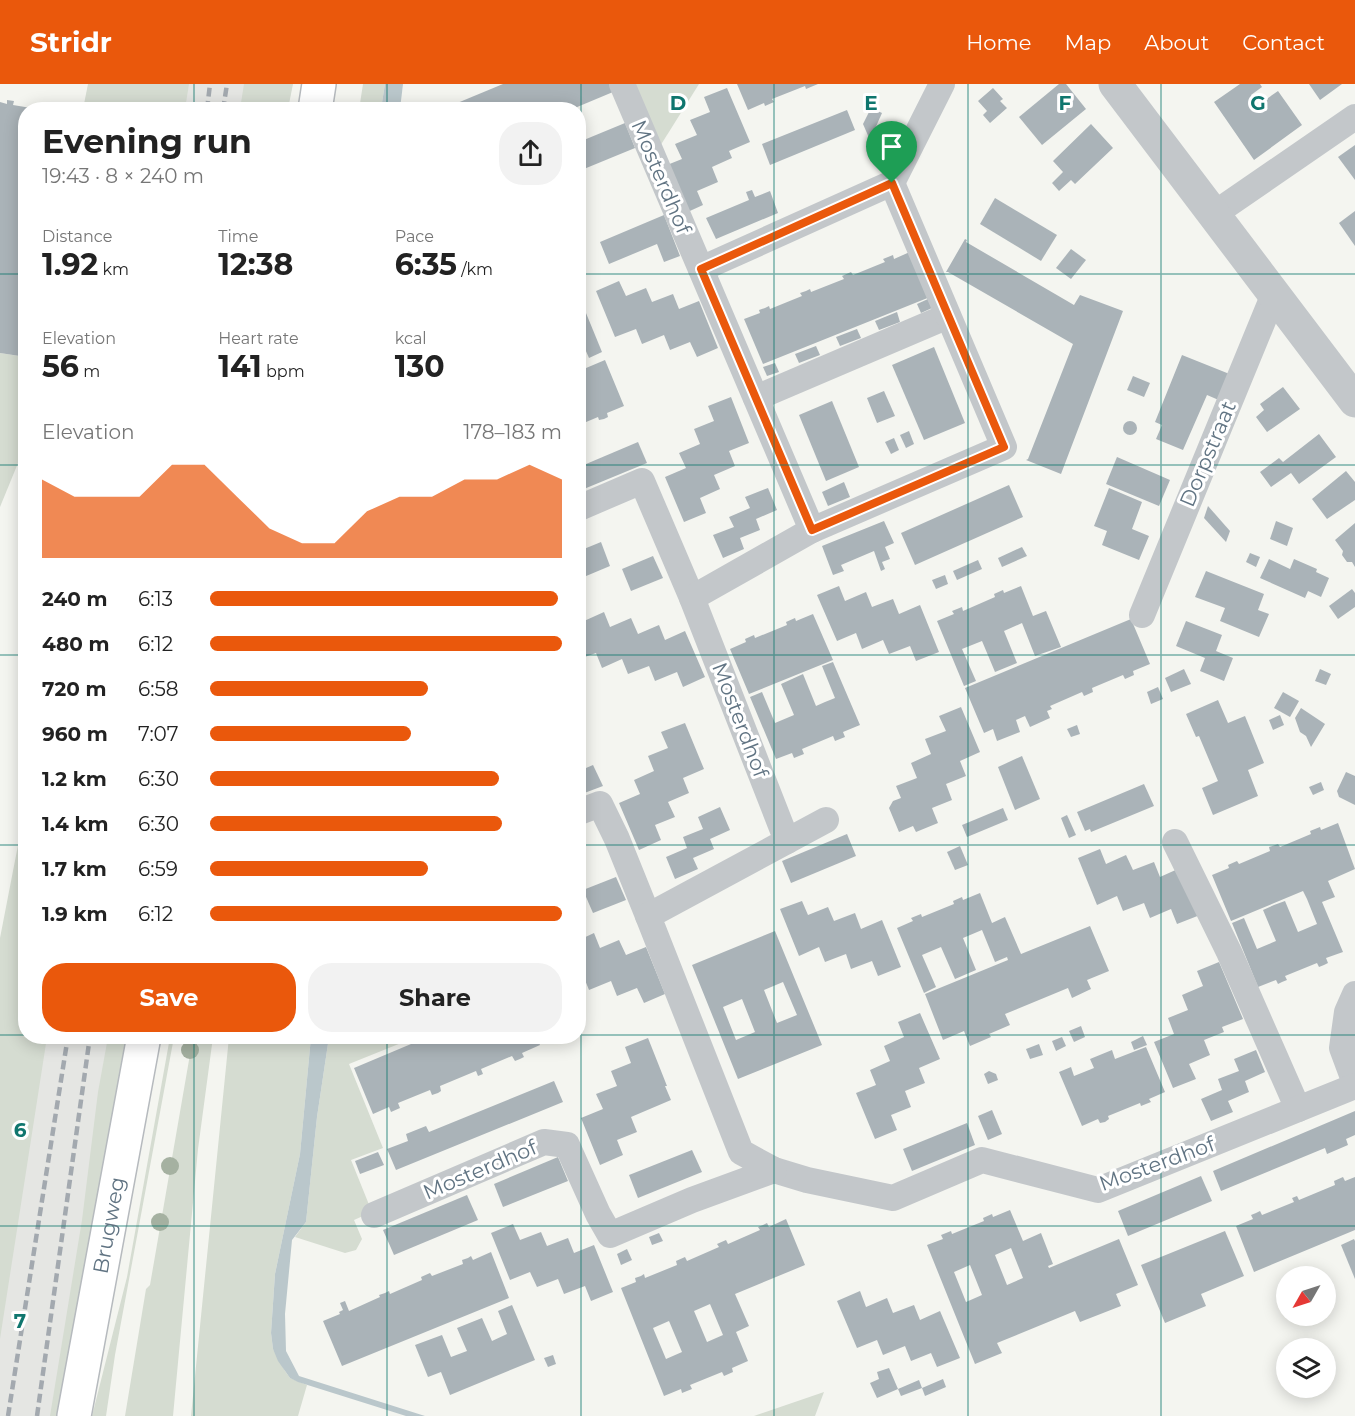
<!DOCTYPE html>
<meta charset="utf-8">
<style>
:root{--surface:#fff;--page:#f2f2f2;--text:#222;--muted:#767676;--accent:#ea580c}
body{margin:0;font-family:Montserrat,sans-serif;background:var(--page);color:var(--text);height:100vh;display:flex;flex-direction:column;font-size:22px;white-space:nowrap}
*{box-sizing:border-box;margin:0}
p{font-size:20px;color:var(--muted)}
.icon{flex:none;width:33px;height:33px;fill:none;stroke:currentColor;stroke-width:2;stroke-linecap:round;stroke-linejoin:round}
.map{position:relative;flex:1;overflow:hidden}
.drawer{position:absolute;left:18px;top:18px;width:568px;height:942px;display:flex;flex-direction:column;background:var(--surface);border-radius:24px;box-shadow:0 3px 15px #0003}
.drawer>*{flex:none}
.needle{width:39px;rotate:231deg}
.fabs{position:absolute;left:1276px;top:1182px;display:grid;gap:12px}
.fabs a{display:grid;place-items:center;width:60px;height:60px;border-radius:50%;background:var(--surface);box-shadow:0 3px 15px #0003;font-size:30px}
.pin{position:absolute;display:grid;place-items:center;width:51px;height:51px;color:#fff;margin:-62px -26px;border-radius:50% 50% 50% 0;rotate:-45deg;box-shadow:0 0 6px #0007}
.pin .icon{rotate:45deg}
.round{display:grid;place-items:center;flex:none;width:63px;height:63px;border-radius:24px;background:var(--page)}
.overview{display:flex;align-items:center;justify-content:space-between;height:102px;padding:0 24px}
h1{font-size:33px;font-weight:700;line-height:45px}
.stats{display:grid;grid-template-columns:repeat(3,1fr);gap:9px;height:102px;padding:6px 24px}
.stats div{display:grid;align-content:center}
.stats b{font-size:30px;font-weight:700}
.stats small{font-size:16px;font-weight:400}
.stats p{font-size:16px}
.chart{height:168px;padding:12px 24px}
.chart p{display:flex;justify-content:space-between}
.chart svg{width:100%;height:108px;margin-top:6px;fill:var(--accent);opacity:.7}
.cta{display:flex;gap:12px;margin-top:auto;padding:12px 24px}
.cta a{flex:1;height:69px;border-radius:24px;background:var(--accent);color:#fff;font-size:24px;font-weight:700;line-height:69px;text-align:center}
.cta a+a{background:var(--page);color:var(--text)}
ul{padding:0 24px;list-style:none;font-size:20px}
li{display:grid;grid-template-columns:96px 72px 1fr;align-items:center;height:45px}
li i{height:15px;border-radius:8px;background:var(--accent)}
header{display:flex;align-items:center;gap:36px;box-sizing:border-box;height:84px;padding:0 30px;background:var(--accent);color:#fff}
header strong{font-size:28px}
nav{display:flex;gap:33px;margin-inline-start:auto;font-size:21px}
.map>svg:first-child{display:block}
.built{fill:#e5e6e3}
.green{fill:#d5dcd1}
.water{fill:#bac7cb}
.building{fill:#aab3b8;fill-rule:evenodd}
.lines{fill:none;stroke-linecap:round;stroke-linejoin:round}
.primary-casing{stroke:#b6babe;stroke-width:36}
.minor{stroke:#c3c7ca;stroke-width:26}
.tertiary{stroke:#c3c7ca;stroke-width:33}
.primary{stroke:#fff;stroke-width:33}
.rail{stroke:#a3a9af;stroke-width:4.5;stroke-dasharray:9 4.5;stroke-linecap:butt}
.tree{fill:#a5b1a1}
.route-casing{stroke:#fff;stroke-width:12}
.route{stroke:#ea580c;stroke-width:8}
.grid{fill:none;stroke:#0f766e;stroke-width:1.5;stroke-opacity:0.55}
.labels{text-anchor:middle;stroke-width:6;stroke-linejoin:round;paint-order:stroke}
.street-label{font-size:21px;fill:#617483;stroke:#fff}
.grid-label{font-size:20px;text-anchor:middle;font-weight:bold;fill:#0f766e;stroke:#fff;stroke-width:6;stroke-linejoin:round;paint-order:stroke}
</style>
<header>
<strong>Stridr</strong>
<nav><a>Home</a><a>Map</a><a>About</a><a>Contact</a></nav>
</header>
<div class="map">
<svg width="1355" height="1332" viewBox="0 0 1355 1332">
<rect width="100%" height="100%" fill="#f4f5f0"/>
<g class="built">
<polygon points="179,0 289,0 284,25 175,26"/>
<polygon points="37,953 121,953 54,1332 0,1332 0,1214"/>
</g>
<g class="green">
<polygon points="88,0 189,0 185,25 83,25"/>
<polygon points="244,0 293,0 288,25 240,25"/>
<polygon points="363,0 385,0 381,25 359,26"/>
<polygon points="629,0 699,0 657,67"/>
<polygon points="0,269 25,273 25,362 0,423"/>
<polygon points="25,725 26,952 47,953 0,1255 0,854"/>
<polygon points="108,953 126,953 58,1332 50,1332 82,1136 98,1008"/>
<polygon points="170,953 174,953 115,1271 106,1332 92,1332 127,1193"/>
<polygon points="193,953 213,953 198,1065 173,1332 125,1332 146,1205 150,1201"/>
<polygon points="229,953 311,953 300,1070 275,1190 271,1249 273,1265 285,1287 290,1294 307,1301 298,1332 191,1332"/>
<polygon points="329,953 416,953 349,980 383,1064 351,1076 372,1128 354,1136 362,1155 356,1166 345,1169 295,1153 306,1138 317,1033"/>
<polygon points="824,1308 815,1332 754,1332"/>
</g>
<g class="water">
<polygon points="385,0 403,0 400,25 381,25"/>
<polygon points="311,953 329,953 317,1033 306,1138 292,1156 285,1230 286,1267 299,1292 425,1332 406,1332 298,1298 290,1294 278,1277 273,1265 271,1249 275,1190 300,1070"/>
</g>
<g class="building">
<polygon points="503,0 609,0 613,8 570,26 451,26 450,22"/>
<polygon points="737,0 818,0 806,5 805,2 772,15 774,18 765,22 764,19 748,26"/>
<polygon points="1059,0 1066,0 1086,25 1042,61 1019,33"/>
<polygon points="1240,0 1260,0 1262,3 1251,11 1258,21 1278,7 1302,41 1254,76 1214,18"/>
<polygon points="1309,0 1342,0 1320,16"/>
<polygon points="727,4 750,58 729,67 732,74 712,83 718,98 697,107 703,121 681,131 662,83 682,75 675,60 697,51 690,36 710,28 704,13"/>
<polygon points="993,4 1003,15 1000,17 1007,24 990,39 983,31 987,27 978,17"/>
<polygon points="7,16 14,17 13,21 31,24 32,21 38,21 37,26 26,26 26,273 0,269 0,18 7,20"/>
<polygon points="871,24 882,29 870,56 863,40"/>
<polygon points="847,26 855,46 770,81 762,60"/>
<polygon points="625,39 635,64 579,87 579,58"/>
<polygon points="1091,40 1113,64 1075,100 1071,96 1059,107 1052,99 1063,88 1053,77"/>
<polygon points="1355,61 1355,96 1338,73"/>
<polygon points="752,106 755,113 770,107 778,129 716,155 706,134 749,116 746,108"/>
<polygon points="995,114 1057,151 1041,177 980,140"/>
<polygon points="1355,127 1355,162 1339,139"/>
<polygon points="664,131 680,172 664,178 657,160 609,180 600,158"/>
<polygon points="965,155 967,156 966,158 1074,221 1080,211 1123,227 1061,390 1026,376 1028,375 1073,260 948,188 946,188"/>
<polygon points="1071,165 1086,176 1071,195 1056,184"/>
<polygon points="912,167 930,213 763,280 744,235 760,229 759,226 765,224 769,222 770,225 802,212 800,209 806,207 810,205 811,208 844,195 842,192 851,188 853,191 885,178 883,175 893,171 894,175"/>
<polygon points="619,197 626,212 646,204 652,218 673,210 679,225 699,217 718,264 697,273 690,258 670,266 664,251 642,260 636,245 615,253 596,207"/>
<polygon points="579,212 602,268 589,274 579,251"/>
<polygon points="928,215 932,224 921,229 917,220"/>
<polygon points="897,228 900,238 879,246 875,237"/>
<polygon points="857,245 861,254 840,262 836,253"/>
<polygon points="816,262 820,271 799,279 795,270"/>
<polygon points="934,263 965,339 924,356 892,281"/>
<polygon points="1182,271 1232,291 1221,317 1207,311 1183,366 1156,355 1162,341 1155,338"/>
<polygon points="605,276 624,322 607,329 608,333 604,335 599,336 598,333 579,341 579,287"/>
<polygon points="775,279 779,288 767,292 763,283"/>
<polygon points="1133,292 1150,299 1144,313 1127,306"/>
<polygon points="1283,303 1300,325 1267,348 1256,333 1264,326 1260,320"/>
<polygon points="884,307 895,332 877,339 867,314"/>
<polygon points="731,313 749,359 729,367 735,382 714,391 720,405 700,414 706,429 684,438 665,393 686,384 679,369 700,360 694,345 714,337 708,322"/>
<polygon points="832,317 859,383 826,397 799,331"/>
<circle cx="1130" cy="344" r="7"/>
<polygon points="909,347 914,360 906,364 900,351"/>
<polygon points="1319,350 1336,373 1299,400 1291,389 1271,403 1260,388 1279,374 1283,378"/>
<polygon points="894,354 899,366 891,370 885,358"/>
<polygon points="638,358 647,379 579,407 579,383"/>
<polygon points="1117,373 1170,396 1159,422 1106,400"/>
<polygon points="1346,387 1355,398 1355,416 1327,435 1312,415"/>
<polygon points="844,398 850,413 828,422 822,408"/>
<polygon points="1009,401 1023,433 915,481 901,449"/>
<polygon points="768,404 777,426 756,435 760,446 740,454 744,465 723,474 713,451 734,443 729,433 750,424 745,413"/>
<polygon points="1109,404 1142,418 1132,445 1149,452 1139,476 1102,461 1107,447 1094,442"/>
<polygon points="1208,422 1230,447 1226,458 1204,434"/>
<polygon points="884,437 894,459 885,463 890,475 882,478 885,485 881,487 874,467 841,481 844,487 833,491 822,462"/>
<polygon points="1276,437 1293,444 1287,462 1270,455"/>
<polygon points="1355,439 1355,483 1352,478 1347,478 1342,471 1343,467 1335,456"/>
<polygon points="601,458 610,482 579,495 579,467"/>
<polygon points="1022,463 1027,472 1002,483 998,474"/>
<polygon points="1250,469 1260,473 1256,483 1246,478"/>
<polygon points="653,472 663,494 631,507 622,485"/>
<polygon points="1269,475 1290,485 1294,475 1317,485 1316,488 1329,494 1321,513 1308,507 1305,514 1260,494"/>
<polygon points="978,476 982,485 957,496 953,487"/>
<polygon points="1206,487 1264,510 1258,526 1269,530 1259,553 1220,537 1225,524 1195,513"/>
<polygon points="945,491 948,500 936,505 932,496"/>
<polygon points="839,502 845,517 866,508 872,523 893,515 899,530 920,521 939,568 916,577 910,562 889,570 883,556 862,565 856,549 837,557 817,511"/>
<polygon points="1021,502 1033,532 1046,527 1061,563 1035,572 1022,539 1004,547 1017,579 995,588 982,557 962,565 976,597 964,602 937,537 954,530 952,527 962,523 963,527 995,513 994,510 1003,506 1004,509"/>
<polygon points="1352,505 1355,509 1355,523 1338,535 1329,522"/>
<polygon points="579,524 584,537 604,528 610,543 631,534 638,550 659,541 665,556 685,547 705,593 683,603 677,588 655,597 649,582 628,590 622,575 602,584 596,569 579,575"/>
<polygon points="813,530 833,576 749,610 730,565 746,558 745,555 754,551 755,554 787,541 786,538 795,534 796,537"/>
<polygon points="1131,535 1150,580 1133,587 1134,591 1125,595 1123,591 1092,604 1093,608 1084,612 1082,608 1050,622 1052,625 1047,627 1050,634 1030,643 1025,632 1016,636 1020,648 997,657 993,645 984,649 965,604"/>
<polygon points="1186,537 1222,551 1216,567 1233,574 1224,597 1200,587 1205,574 1176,562"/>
<polygon points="833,578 860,641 843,648 845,653 835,657 833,652 802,665 804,670 794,674 792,669 776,675 750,613 762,608 775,639 794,631 781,600 803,590 816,622 825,618 835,614 822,582"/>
<polygon points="1184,585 1191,600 1171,608 1165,594"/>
<polygon points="1320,585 1331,590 1326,601 1315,597"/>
<polygon points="1158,603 1163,615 1151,620 1147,608"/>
<polygon points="1283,608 1299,617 1290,633 1274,624"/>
<polygon points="1218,616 1228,639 1245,632 1264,679 1248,686 1258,712 1213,731 1202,704 1218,697 1199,652 1196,653 1186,630"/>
<polygon points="961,623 980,668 960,677 966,692 946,700 952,716 932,724 938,739 916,748 913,742 899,748 889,724 893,717 901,714 896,702 917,694 911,679 931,670 925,655 946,647 939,632"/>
<polygon points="1301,624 1325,640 1311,663 1306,652 1300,648 1295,634"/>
<polygon points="1280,631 1284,641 1273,646 1269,636"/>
<polygon points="685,639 704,685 683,694 689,709 668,718 675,733 655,741 661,756 639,766 619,719 640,710 634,696 654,687 648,672 668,664 661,648"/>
<polygon points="1077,641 1080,650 1071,653 1067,645"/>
<polygon points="1022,672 1040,715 1015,726 998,683"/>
<polygon points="593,681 603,702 579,711 579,687"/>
<polygon points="1346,688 1355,692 1355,721 1339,713 1337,707"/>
<polygon points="1321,698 1324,706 1313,711 1309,703"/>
<polygon points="1144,700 1154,722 1091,748 1090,745 1085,747 1077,728"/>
<polygon points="720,723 730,746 710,755 714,765 693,774 698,785 675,795 666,773 687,764 683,753 703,745 698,733"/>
<polygon points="1003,724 1008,736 967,753 962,741"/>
<polygon points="1067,731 1076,751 1069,754 1061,734"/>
<polygon points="1338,739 1355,785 1328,797 1335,813 1322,818 1343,868 1326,874 1328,879 1324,881 1319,883 1317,879 1285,892 1287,896 1282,898 1278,900 1276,896 1258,903 1232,839 1244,834 1257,865 1276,857 1263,826 1274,821 1285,817 1298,848 1317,840 1307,815 1303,807 1231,837 1212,791 1229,784 1228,781 1237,777 1239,780 1270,767 1269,763 1278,760 1280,763 1311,750 1310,747 1320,743 1321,746"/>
<polygon points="847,750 856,772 791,799 782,777"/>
<polygon points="960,762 968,781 955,786 947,768"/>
<polygon points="1100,765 1106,780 1126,771 1133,786 1154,778 1160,793 1180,784 1200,831 1177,840 1171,825 1150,834 1144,819 1123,827 1117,812 1097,821 1078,774"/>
<polygon points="616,793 626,816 593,829 583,806"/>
<polygon points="980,809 992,839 1005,833 1021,870 1090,842 1109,887 1087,896 1091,905 1072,914 1068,904 1005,930 1010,941 989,950 991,953 970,962 964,947 943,956 925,910 1008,876 1007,873 995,878 982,846 963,854 976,886 955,895 941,863 922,871 936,903 924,909 897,844 913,837 911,834 921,830 922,833 954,820 953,817 962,813 963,816"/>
<polygon points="802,817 808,831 828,823 834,837 855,829 861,845 882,836 901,883 878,892 872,877 851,885 846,870 825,878 819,863 799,872 780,825"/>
<path d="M775,847L822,961L738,995L692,881ZM783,898L797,931L777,939L764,906ZM742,915L755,948L736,956L723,923Z"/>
<polygon points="594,849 600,864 619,856 626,871 646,863 665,910 644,919 637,904 617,912 611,897 589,906 583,891 579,892 579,856"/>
<polygon points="1219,878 1243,935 1222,943 1224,948 1204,956 1210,971 1189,980 1196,995 1173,1004 1154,958 1174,950 1168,934 1188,926 1182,911 1203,902 1197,887"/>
<polygon points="920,929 940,975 919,984 925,999 905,1007 911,1023 891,1031 897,1046 875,1055 856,1009 876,1001 870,986 890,977 884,962 904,953 898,938"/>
<polygon points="1081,942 1085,953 1074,958 1069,947"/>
<polygon points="430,952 536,952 540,961 522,969 524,973 520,975 515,977 512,972 481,985 483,990 478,992 476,987 440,1002 441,1007 438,1009 432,1011 430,1006 398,1019 400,1024 391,1028 389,1023 373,1030 354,984"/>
<polygon points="1143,952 1147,961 1134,966 1131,958"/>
<polygon points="1062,953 1066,962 1056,967 1052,957"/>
<polygon points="648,954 667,1002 665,1002 671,1016 631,1033 637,1048 617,1056 623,1071 600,1081 581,1034 603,1025 596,1010 617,1002 611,987 631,979 625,963"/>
<polygon points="1039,960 1043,971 1030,975 1026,965"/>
<polygon points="1146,963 1165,1008 1149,1015 1151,1018 1141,1022 1140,1019 1108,1032 1109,1035 1105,1038 1100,1039 1098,1035 1082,1042 1059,988 1071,983 1074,992 1094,984 1090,975 1112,966 1115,975"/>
<polygon points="1256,966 1265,988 1245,997 1249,1008 1228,1017 1233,1028 1211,1037 1201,1015 1222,1006 1218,995 1239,987 1234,975"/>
<polygon points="989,987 996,990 998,996 988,1000 984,990"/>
<polygon points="554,997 563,1018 396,1086 387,1065 408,1057 406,1050 426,1042 429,1048"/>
<polygon points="992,1026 1002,1050 988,1056 978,1032"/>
<polygon points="1355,1027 1355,1051 1346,1055 1348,1061 1327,1070 1325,1064 1221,1107 1213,1087"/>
<polygon points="967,1039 975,1061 912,1087 903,1065"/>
<polygon points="692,1066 702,1088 638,1114 629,1091"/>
<polygon points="378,1068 384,1081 360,1090 355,1077"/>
<polygon points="558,1073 568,1097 503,1123 494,1100"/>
<polygon points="1201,1092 1212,1117 1128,1152 1118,1127"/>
<polygon points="1343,1093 1345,1097 1355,1093 1355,1146 1254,1188 1236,1142 1253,1135 1251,1131 1256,1129 1260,1127 1262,1131 1294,1118 1292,1114 1297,1112 1299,1116 1335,1101 1334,1097"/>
<polygon points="467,1111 478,1136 394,1171 383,1146"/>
<path d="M1010,1126L1023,1157L1041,1149L1053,1180L1048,1182L1049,1184L1119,1155L1138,1201L1116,1210L1121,1222L1080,1238L1075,1227L997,1259L1002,1269L975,1280L927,1161L943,1155L941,1151L951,1147L952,1150L984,1137L983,1134L992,1130L993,1133ZM1011,1164L1023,1194L1007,1201L995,1171ZM970,1181L982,1211L966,1218L954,1188Z"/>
<path d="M786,1135L805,1181L735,1210L749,1242L736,1248L748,1277L732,1284L733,1288L724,1292L722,1288L690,1301L692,1305L682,1309L681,1305L664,1312L621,1204L636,1198L635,1194L641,1192L644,1190L645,1194L677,1181L676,1177L685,1173L687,1177L719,1163L717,1160L726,1156L728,1160L760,1146L758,1143L763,1141L767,1139L769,1143ZM710,1220L723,1251L707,1258L694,1227ZM669,1237L682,1268L666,1275L653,1244Z"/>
<polygon points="513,1140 520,1156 541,1148 547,1162 568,1154 574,1169 594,1161 613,1208 591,1217 585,1202 564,1210 558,1195 537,1203 530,1188 510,1196 491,1149"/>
<polygon points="1225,1147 1244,1192 1201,1210 1206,1222 1165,1239 1141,1181"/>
<polygon points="659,1149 663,1157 652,1161 649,1153"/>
<polygon points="1354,1155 1355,1157 1355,1195 1341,1161"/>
<polygon points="627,1165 632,1176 621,1181 617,1170"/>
<polygon points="491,1168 509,1214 342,1282 323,1237 340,1230 339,1228 343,1226 340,1219 345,1217 349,1227 380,1213 379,1211 385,1209 389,1207 390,1210 422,1196 421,1193 430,1189 432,1192 463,1180 462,1176 468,1174 471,1172 473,1176"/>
<polygon points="860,1207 866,1223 887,1214 893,1229 914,1221 920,1236 940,1227 960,1274 937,1283 931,1269 911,1277 905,1262 883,1271 877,1256 857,1264 837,1217"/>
<polygon points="512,1221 535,1276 450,1311 441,1288 428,1293 415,1261 442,1251 451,1273 467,1267 457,1244 482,1234 492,1257 507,1250 498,1227"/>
<polygon points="553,1271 556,1280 548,1283 544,1274"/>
<polygon points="889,1284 898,1305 877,1314 870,1299 879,1295 877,1288"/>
<polygon points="943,1295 946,1303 925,1312 922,1304"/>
<polygon points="919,1296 922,1304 901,1312 898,1305"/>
</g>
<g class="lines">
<g class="primary-casing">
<g id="primary">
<polyline points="315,26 319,0"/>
<path id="s1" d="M74,1332L144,952"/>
</g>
</g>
<g class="minor">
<polyline points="1214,130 1355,33"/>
<polyline points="701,185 892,99 942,0"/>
<polyline points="756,314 948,232"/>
<polyline points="579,424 642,397 692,514"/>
<polyline points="812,446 1004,363 892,99"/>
<polyline points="1142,531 1274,210"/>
<polyline points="579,728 600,720 617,755 648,832"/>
<polyline points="787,757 826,736"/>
<polyline points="1175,758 1229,868 1298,1025"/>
<polyline points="1355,910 1347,928 1342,964 1355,999"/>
<polyline points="774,1086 807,1096 893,1114 982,1076 1098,1106 1355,1002"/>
<polyline points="374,1131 544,1058 567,1061 598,1130 610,1151 692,1116 774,1086 741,1068 648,832 787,757 692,514 812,446 622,0"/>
</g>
<polyline class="tertiary" points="1115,0 1355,317"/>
<use href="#primary" class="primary"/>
<g class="rail">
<polyline points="207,26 210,0"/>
<polyline points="223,26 227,0"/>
<polyline points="8,1332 68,952"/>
<polyline points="37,1332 90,952"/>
</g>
</g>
<g class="tree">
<circle cx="190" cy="966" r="9"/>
<circle cx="170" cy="1082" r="9"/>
<circle cx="160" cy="1138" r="9"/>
</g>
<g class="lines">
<g class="route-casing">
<polygon id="route" points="892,99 1004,363 812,446 701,185"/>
</g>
<use href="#route" class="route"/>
</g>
<path class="grid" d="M194,0V26M387,0V26M581,0V1332M774,0V1332M968,0V1332M1161,0V1332M0,190H26M579,190H1355M0,381H26M579,381H1355M0,571H26M579,571H1355M0,761H26M579,761H1355M0,951H26M579,951H1355M194,952V1332M387,952V1332M0,1142H1355"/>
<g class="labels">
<g class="street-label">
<text transform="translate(661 93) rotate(67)" y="7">Mosterdhof</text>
<text transform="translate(1208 370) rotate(-67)" y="7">Dorpstraat</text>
<text transform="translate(740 636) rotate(69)" y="7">Mosterdhof</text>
<text transform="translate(1157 1080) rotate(-20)" y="7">Mosterdhof</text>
<text transform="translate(480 1086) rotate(-23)" y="7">Mosterdhof</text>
<text dy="7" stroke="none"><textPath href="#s1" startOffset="194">Brugweg</textPath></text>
</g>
</g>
<g class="grid-label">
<text x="678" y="26">D</text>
<text x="871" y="26">E</text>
<text x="1065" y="26">F</text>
<text x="1258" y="26">G</text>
<text x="20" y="1053">6</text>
<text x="20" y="1244">7</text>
</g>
</svg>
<div class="fabs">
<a><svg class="needle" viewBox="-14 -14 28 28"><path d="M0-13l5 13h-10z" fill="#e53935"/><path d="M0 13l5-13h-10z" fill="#767676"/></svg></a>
<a><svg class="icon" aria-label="layers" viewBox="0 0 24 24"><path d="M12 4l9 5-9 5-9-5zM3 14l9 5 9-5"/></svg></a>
</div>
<div class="pin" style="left:892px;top:99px;background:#1e9e55"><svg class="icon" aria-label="arrive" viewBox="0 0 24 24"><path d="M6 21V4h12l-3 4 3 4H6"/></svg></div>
<section class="drawer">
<div class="overview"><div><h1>Evening run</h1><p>19:43 · 8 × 240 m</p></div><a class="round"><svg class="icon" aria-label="share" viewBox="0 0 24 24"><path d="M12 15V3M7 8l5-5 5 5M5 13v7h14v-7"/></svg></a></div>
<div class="stats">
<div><p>Distance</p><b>1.92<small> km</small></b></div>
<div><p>Time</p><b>12:38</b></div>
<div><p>Pace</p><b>6:35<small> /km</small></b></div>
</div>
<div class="stats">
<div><p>Elevation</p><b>56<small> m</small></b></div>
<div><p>Heart rate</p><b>141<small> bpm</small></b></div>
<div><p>kcal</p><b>130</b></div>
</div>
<div class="chart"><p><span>Elevation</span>178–183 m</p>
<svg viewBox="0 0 160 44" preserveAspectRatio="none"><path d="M0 44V12L10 19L20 19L30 19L40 6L50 6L60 19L70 32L80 38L90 38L100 25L110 19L120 19L130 12L140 12L150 6L160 12V44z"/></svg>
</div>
<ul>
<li><b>240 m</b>6:13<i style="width:99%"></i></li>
<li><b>480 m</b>6:12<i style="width:100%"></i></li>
<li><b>720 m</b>6:58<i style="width:62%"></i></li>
<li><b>960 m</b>7:07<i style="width:57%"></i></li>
<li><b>1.2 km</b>6:30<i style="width:82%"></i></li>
<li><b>1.4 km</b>6:30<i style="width:83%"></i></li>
<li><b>1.7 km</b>6:59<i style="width:62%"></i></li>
<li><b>1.9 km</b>6:12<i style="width:100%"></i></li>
</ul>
<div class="cta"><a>Save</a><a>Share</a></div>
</section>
</div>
